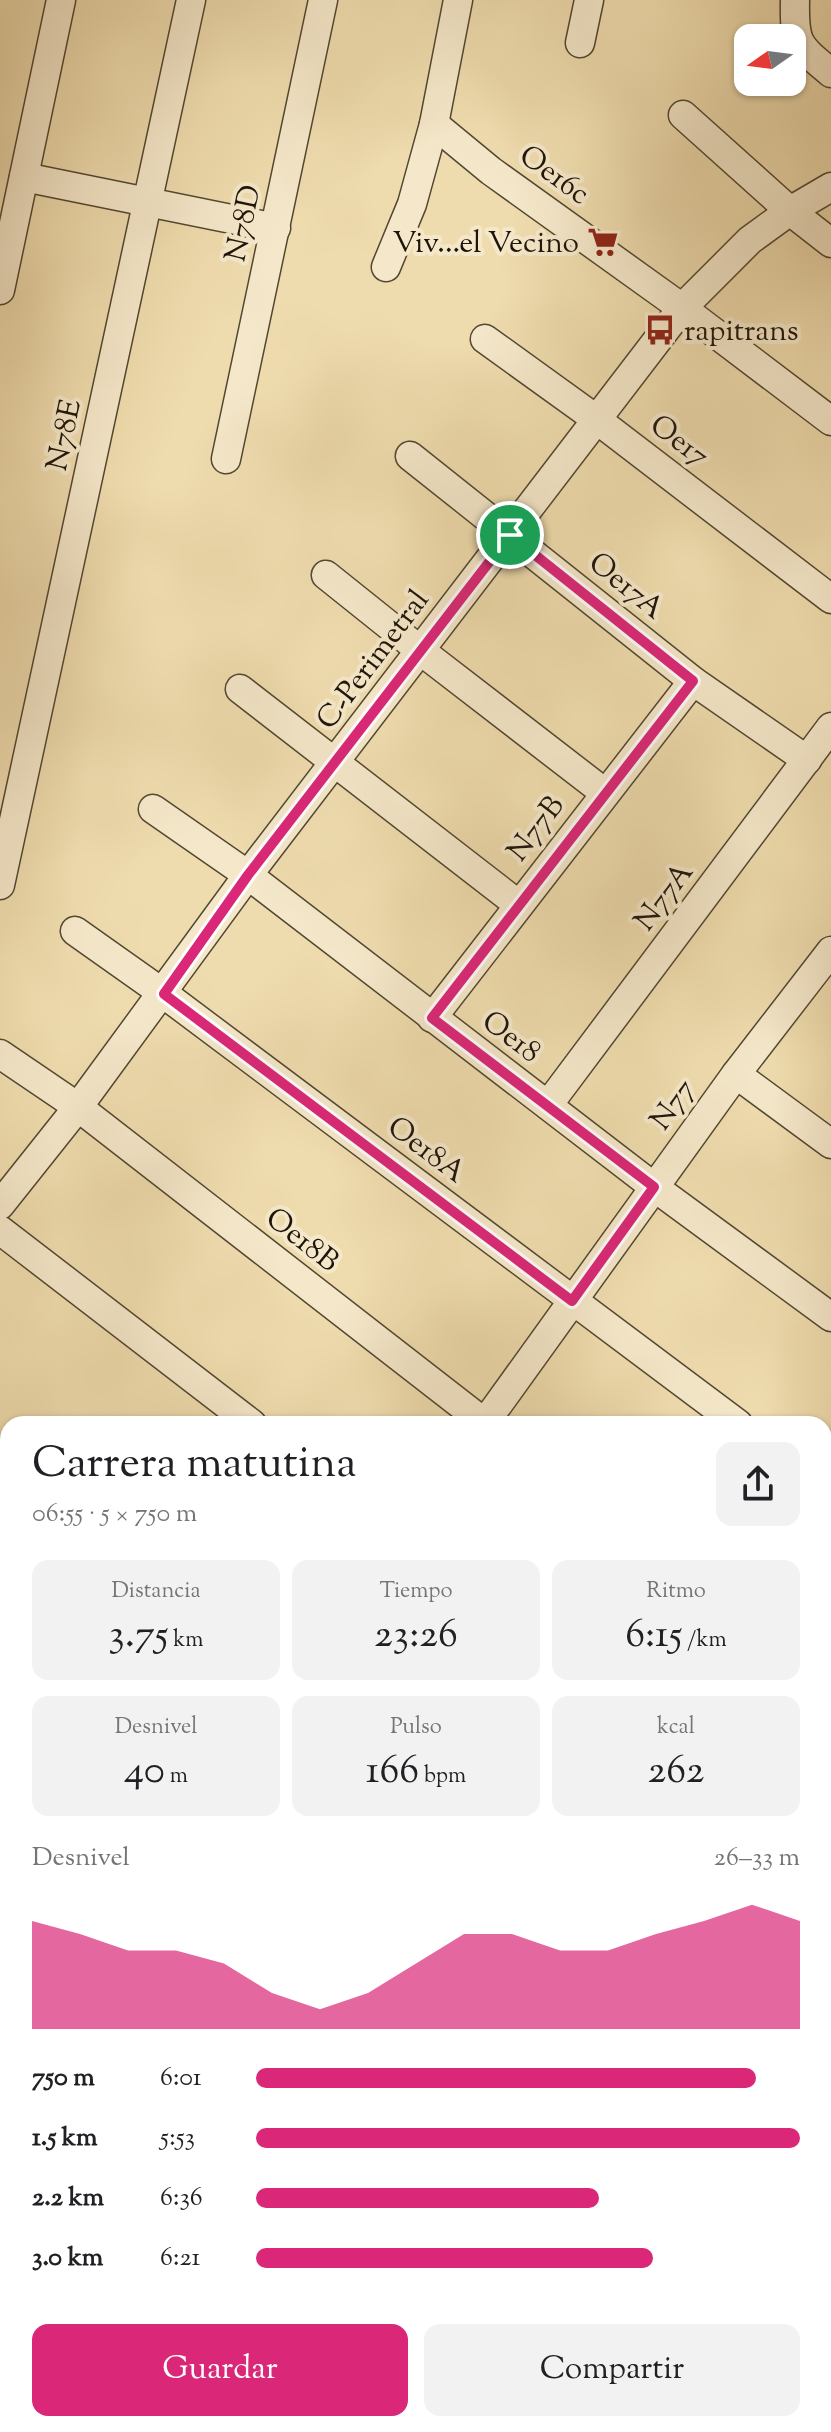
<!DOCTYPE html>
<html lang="es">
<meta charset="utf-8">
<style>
:root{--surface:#fff;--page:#f2f2f2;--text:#202124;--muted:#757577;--accent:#db2777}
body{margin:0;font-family:"Sorts Mill Goudy",serif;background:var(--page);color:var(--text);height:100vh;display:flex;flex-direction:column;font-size:30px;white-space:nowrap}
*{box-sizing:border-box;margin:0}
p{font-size:26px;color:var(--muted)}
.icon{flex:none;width:44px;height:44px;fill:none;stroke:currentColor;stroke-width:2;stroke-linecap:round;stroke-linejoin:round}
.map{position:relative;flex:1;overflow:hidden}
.sheet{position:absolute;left:0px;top:1416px;width:832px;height:1016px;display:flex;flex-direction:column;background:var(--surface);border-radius:24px 24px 0 0;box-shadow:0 2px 6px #0004}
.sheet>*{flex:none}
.needle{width:52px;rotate:256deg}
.controls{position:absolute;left:734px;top:24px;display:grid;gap:16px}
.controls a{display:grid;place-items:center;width:72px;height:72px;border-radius:16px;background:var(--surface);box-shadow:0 2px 6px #0004;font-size:40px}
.pin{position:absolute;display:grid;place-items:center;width:68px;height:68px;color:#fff;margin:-34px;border:4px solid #fff;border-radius:50%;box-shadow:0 2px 8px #0007}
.round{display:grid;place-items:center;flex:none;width:84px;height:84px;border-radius:16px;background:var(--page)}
.head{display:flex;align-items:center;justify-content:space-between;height:136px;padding:0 32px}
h1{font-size:44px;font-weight:600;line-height:60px}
.metrics{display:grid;grid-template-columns:repeat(3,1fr);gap:12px;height:136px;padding:8px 32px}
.metrics div{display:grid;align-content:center;border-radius:16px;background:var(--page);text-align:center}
.metrics b{font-size:40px;font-weight:600}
.metrics small{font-size:22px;font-weight:400}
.metrics p{font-size:22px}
.chart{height:224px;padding:16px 32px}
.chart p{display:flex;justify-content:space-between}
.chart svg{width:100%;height:144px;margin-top:8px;fill:var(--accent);opacity:.7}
.primary-button{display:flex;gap:16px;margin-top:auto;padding:16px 32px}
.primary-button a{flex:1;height:92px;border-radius:16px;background:var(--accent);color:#fff;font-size:32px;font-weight:600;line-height:92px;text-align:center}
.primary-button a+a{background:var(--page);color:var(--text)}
ul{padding:0 32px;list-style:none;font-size:26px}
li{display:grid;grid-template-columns:128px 96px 1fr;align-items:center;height:60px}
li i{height:20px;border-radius:10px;background:var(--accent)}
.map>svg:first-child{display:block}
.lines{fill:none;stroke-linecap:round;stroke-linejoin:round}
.stream{stroke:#6a786e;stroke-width:6}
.minor-casing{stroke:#524732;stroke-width:31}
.minor{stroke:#f5e8ca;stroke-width:28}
.route-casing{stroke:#fff;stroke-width:16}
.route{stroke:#db2777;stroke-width:10}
.labels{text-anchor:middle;stroke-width:8;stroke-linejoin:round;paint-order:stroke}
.street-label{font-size:30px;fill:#1e1509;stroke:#f5e8ca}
.poi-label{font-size:30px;fill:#1e1509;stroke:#f5e8ca;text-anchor:end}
</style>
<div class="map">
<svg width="831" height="2432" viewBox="0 0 831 2432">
<rect width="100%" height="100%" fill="#efdcae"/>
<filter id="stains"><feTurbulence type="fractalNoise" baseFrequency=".0025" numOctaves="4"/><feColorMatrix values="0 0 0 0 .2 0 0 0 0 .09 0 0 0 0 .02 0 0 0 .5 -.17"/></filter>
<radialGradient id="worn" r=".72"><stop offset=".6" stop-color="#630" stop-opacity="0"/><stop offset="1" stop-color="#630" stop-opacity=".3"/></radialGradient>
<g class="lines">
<g class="stream">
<polyline points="0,1528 8,1543"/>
<polyline points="794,2424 803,2432"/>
</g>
<g class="minor-casing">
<g id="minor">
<path d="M795,0C794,45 798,45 831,73"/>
<polyline points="580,43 589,0"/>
<polyline points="683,115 790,211 831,243"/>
<polyline points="434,124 491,171 682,308 831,421"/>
<polyline points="24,177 276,228"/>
<polyline points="386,267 412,204 434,124 458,0"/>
<polyline points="0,290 61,0"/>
<polyline points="485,339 596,419 831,599"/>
<polyline points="410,456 693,681 807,760"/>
<polyline points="226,459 323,0"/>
<polyline points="326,575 421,651 605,793"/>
<polyline points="240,689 519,905"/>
<polyline points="153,809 248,875 654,1187 831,1317"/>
<polyline points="0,885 191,0"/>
<polyline points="75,931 164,994 738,1424"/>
<polyline points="432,1018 693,681"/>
<polyline points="0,1054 78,1107 486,1424"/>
<polyline points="736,1074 831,1144"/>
<polyline points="548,1105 831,727"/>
<polyline points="0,1205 78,1107 248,875 682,308 750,240 790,211 831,187"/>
<polyline points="0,1230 252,1424"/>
<polyline points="484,1424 736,1074 831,951"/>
<polyline points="824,1488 831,1494"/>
<polyline points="824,1557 831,1548"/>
<polyline points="824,1672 831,1677"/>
<polyline points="824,1855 831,1860"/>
<polyline points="824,2036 831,2042"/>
<polyline points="0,2059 8,2066"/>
<polyline points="824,2214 831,2219"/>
<polyline points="0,2308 8,2315"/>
<polyline points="113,2424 116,2432"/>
<polyline points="71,2432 86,2424"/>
</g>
</g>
<use href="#minor" class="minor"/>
</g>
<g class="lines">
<g class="route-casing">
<polygon id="route" points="510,535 693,681 432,1018 654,1187 572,1301 164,994 248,875"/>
</g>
<use href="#route" class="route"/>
</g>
<defs>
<g id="supermarket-bare" transform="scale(2.4)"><path d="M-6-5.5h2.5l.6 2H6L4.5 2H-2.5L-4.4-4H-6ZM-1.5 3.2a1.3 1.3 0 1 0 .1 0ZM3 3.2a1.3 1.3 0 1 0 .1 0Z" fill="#8f2418" stroke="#f5e8ca" stroke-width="2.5" paint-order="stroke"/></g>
<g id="bus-bare" transform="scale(2.4)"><path d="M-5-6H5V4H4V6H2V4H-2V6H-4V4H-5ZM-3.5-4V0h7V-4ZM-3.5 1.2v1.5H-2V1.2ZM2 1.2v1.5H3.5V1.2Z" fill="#8f2418" stroke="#f5e8ca" stroke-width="2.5" paint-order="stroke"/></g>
</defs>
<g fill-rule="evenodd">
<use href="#supermarket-bare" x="603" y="242"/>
<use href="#bus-bare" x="660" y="330"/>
</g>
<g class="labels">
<g class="street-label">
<text transform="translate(555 174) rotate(36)" y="10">Oe16c</text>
<text transform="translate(242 223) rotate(-78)" y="10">N78D</text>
<text transform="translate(63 435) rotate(-78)" y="10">N78E</text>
<text transform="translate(680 440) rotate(37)" y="10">Oe17</text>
<text transform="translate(627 585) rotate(39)" y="10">Oe17A</text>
<text transform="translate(372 659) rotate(-53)" y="10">C-Perimetral</text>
<text transform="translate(535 828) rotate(-53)" y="10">N77B</text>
<text transform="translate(663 896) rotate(-53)" y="10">N77A</text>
<text transform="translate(512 1036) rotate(37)" y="10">Oe18</text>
<text transform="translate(672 1104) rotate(-54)" y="10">N77</text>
<text transform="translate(427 1149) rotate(37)" y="10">Oe18A</text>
<text transform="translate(303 1239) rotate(38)" y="10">Oe18B</text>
</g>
<g class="poi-label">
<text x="579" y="252">Viv...el Vecino</text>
<text x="684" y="340" text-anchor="start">rapitrans</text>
</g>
</g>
<rect width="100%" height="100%" filter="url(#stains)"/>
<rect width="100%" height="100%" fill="url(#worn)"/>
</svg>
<div class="controls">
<a><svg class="needle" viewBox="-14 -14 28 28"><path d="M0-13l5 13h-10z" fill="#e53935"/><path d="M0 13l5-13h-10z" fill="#757577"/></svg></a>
</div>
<div class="pin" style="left:510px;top:535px;background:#1e9e55"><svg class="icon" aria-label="arrive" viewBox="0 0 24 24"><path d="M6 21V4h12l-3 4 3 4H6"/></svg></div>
<section class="sheet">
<div class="head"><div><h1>Carrera matutina</h1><p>06:55 · 5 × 750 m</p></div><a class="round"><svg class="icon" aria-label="share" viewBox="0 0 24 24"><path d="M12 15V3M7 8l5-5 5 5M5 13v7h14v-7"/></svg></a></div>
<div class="metrics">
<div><p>Distancia</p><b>3.75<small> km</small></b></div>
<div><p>Tiempo</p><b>23:26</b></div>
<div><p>Ritmo</p><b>6:15<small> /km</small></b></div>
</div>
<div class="metrics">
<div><p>Desnivel</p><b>40<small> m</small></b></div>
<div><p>Pulso</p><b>166<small> bpm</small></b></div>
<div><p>kcal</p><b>262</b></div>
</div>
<div class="chart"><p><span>Desnivel</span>26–33 m</p>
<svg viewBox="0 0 160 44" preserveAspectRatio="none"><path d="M0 44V11L10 15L20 20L30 20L40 24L50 33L60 38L70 33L80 24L90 15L100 15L110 20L120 20L130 15L140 11L150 6L160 11V44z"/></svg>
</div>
<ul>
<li><b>750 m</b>6:01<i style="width:92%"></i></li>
<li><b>1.5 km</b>5:53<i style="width:100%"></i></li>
<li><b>2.2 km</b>6:36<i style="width:63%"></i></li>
<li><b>3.0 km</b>6:21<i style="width:73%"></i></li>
</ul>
<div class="primary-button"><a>Guardar</a><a>Compartir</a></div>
</section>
</div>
